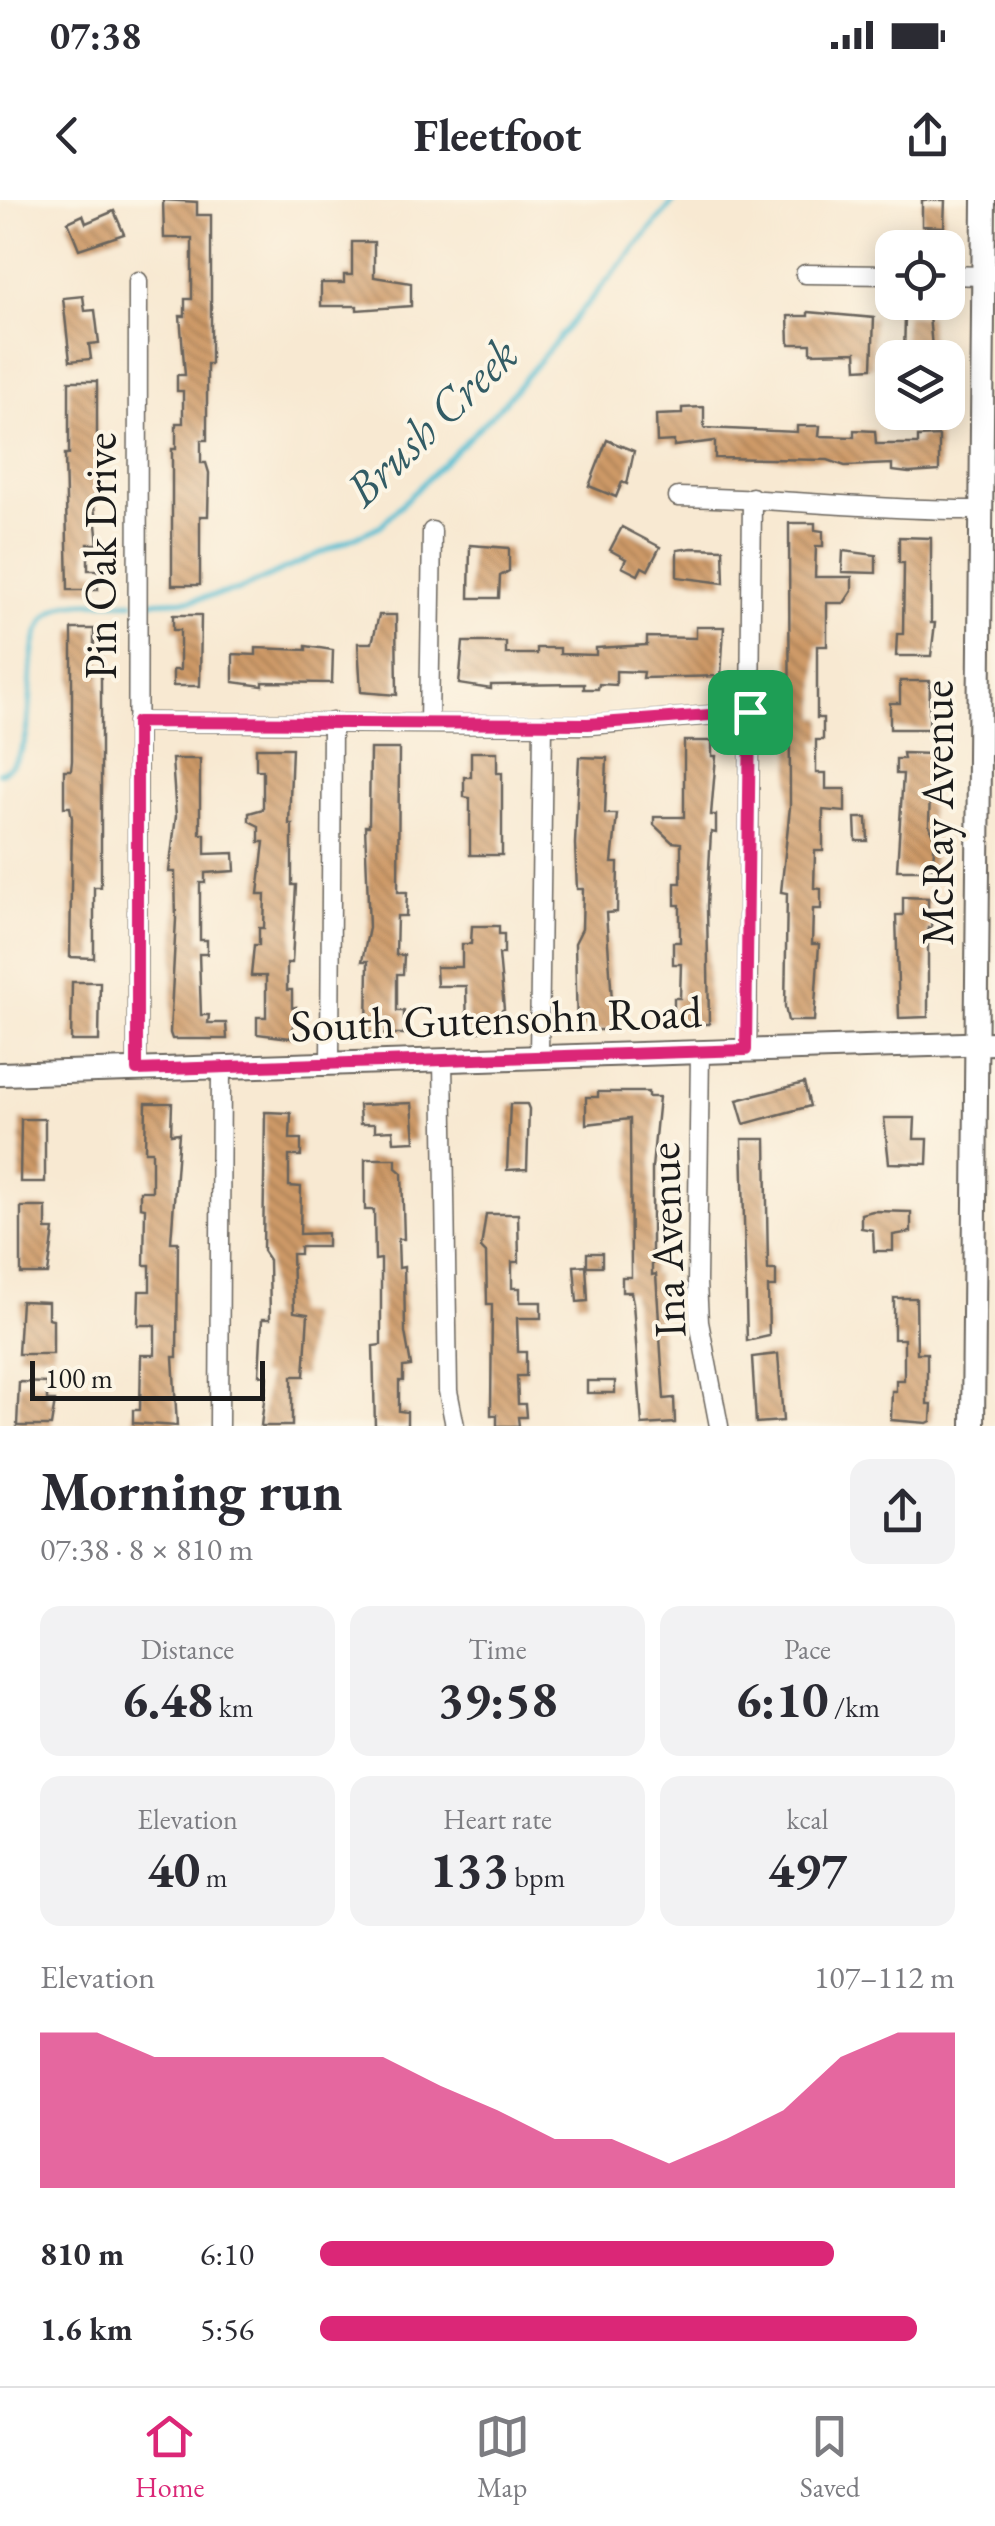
<!DOCTYPE html>
<meta charset="utf-8">
<style>
:root{--surface:#fff;--page:#f2f2f3;--text:#2b2b33;--muted:#7c7c81;--line:#e1e1e2;--accent:#db2777}
body{margin:0;font-family:"EB Garamond",serif;background:var(--page);color:var(--text);height:100vh;display:flex;flex-direction:column;font-size:38px;white-space:nowrap}
*{box-sizing:border-box;margin:0}
p{font-size:32px;color:var(--muted)}
.icon{flex:none;width:55px;height:55px;fill:none;stroke:currentColor;stroke-width:2;stroke-linecap:round;stroke-linejoin:round}
.map{position:relative;height:1226px;overflow:hidden}
.sheet{display:flex;flex-direction:column;background:var(--surface);flex:1}
.sheet>*{flex:none}
.buttons{position:absolute;left:875px;top:30px;display:grid;gap:20px}
.buttons a{display:grid;place-items:center;width:90px;height:90px;border-radius:20px;background:var(--surface);box-shadow:0 5px 25px #0003;font-size:50px}
.scale{position:absolute;left:30px;bottom:25px;width:235px;box-sizing:border-box;padding-left:10px;border:5px solid #1c1c1c;border-top:0;font-size:28px;line-height:35px;white-space:nowrap;color:#1c1c1c;-webkit-text-stroke:8px #fcf5e5;paint-order:stroke}
.pin{position:absolute;display:grid;place-items:center;width:85px;height:85px;color:#fff;margin:-42px;border-radius:20px;box-shadow:0 5px 15px #0006}
.round{display:grid;place-items:center;flex:none;width:105px;height:105px;border-radius:20px;background:var(--page)}
.headline{display:flex;align-items:center;justify-content:space-between;height:170px;padding:0 40px}
h1{font-size:55px;font-weight:700;line-height:75px}
.stats{display:grid;grid-template-columns:repeat(3,1fr);gap:15px;height:170px;padding:10px 40px}
.stats div{display:grid;align-content:center;border-radius:20px;background:var(--page);text-align:center}
.stats b{font-size:50px;font-weight:700}
.stats small{font-size:28px;font-weight:400}
.stats p{font-size:28px}
.chart{height:280px;padding:20px 40px}
.chart p{display:flex;justify-content:space-between}
.chart svg{width:100%;height:180px;margin-top:10px;fill:var(--accent);opacity:.7}
ul{padding:0 40px;list-style:none;font-size:32px}
li{display:grid;grid-template-columns:160px 120px 1fr;align-items:center;height:75px}
li i{height:25px;border-radius:12px;background:var(--accent)}
.status{display:flex;justify-content:space-between;align-items:center;height:70px;padding:0 50px;background:var(--surface);direction:ltr}
.status svg{height:28px;fill:currentColor}
header{display:flex;justify-content:space-between;align-items:center;height:130px;padding:0 40px;background:var(--surface);font-size:45px;font-weight:700}
.menu{display:flex;justify-content:space-around;align-items:center;height:140px;border-top:2px solid var(--line);background:var(--surface);font-size:28px;color:var(--muted)}
.menu a{display:grid;justify-items:center;gap:5px}
.menu .selected{color:var(--accent)}
.map>svg:first-child{display:block}
.lines{fill:none;stroke-linecap:round;stroke-linejoin:round}
.stream{stroke:#55bdd2;stroke-width:5}
.building{fill:url(#building-back-hatch)}
.minor-casing{stroke:#69645c;stroke-width:21}
.tertiary-casing{stroke:#69645c;stroke-width:26}
.minor{stroke:#fff;stroke-width:18}
.tertiary{stroke:#fff;stroke-width:22}
.route-casing{stroke:#fff;stroke-width:20}
.route{stroke:#db2777;stroke-width:12}
.labels{text-anchor:middle;stroke-width:8;stroke-linejoin:round;paint-order:stroke}
.street-label{font-size:45px;fill:#1c1c1c;stroke:#fcf5e5}
.water-label{font-size:48px;font-style:italic;fill:#335c65;stroke:#fcf5e5}
</style>
<div class="status"><b>07:38</b><svg viewBox="0 0 49 12"><path d="M0 12V9h3v3zM5 12V6h3v6zM10 12V3h3v9zM15 12V0h3v12zM26 1h20v11H26zM47 4h2v5h-2z"/></svg></div>
<header><svg class="icon" aria-label="back" viewBox="0 0 24 24"><path d="M15 5l-7 7 7 7"/></svg>Fleetfoot<svg class="icon" aria-label="share" viewBox="0 0 24 24"><path d="M12 15V3M7 8l5-5 5 5M5 13v7h14v-7"/></svg></header>
<div class="map">
<svg width="995" height="1226" viewBox="0 0 995 1226">
<defs>
<pattern id="building-back-hatch" width="6" height="6" patternUnits="userSpaceOnUse" patternTransform="scale(2.5)"><rect width="6" height="6" fill="#ce9a67"/><path d="M-1 5l2 2M0 0l6 6M5-1l2 2" fill="none" stroke="#a67d54"/></pattern>
</defs>
<rect width="100%" height="100%" fill="#fcf5e5"/>
<filter id="ink" filterUnits="userSpaceOnUse"><feTurbulence type="fractalNoise" baseFrequency=".01" numOctaves="2"/><feDisplacementMap in="SourceGraphic" scale="20" xChannelSelector="R" yChannelSelector="G"/><feConvolveMatrix kernelMatrix="1 2 1 2 8 2 1 2 1" color-interpolation-filters="sRGB"/></filter>
<filter id="wash" filterUnits="userSpaceOnUse"><feTurbulence type="fractalNoise" baseFrequency=".0048" numOctaves="4" result="noise"/><feDisplacementMap in="SourceGraphic" scale="40" xChannelSelector="R" yChannelSelector="G"/><feGaussianBlur stdDeviation="2.25" result="paint"/><feColorMatrix in="noise" values="0 0 0 0 0 0 0 0 0 0 0 0 0 0 0 0 0 1.4 0 .05"/><feComposite in="paint" operator="in"/></filter>
<g filter="url(#wash)">
<rect width="100%" height="100%" fill="#f8e9d2"/>
<g class="lines">
<g class="stream">
<polyline points="144,402 193,400 239,390 380,326 503,204 675,0"/>
<path d="M0,573C59,545 0,420 70,404C89,400 113,403 133,402"/>
</g>
</g>
<g id="blocks">
<g class="building">
<polygon points="163,0 197,2 197,15 211,15 211,164 207,164 207,240 201,240 201,263 206,263 209,273 208,316 200,316 200,385 172,385 172,249 176,249 176,223 183,223 183,191 177,191 177,175 185,175 180,116 185,116 185,99 192,99 192,38 164,38"/>
<polygon points="922,0 945,0 944,27 922,26"/>
<polygon points="114,11 124,34 79,49 68,22 83,15 86,23"/>
<polygon points="352,42 374,42 374,77 411,83 411,106 357,110 357,106 321,106 321,83 344,83 344,75 352,75"/>
<polygon points="83,96 85,111 95,110 99,143 89,144 91,159 70,161 63,98"/>
<polygon points="808,112 874,118 872,168 857,169 856,152 811,153 811,144 789,144 788,116 808,116"/>
<polygon points="905,115 929,116 933,158 904,158"/>
<polygon points="69,181 97,181 97,296 93,296 98,344 88,344 88,370 98,370 98,390 68,390 65,254 69,254"/>
<polygon points="704,207 704,228 797,232 797,226 820,226 819,236 854,237 854,230 875,231 876,244 918,244 918,237 939,236 939,271 909,273 892,271 892,264 845,266 828,260 715,258 715,241 674,246 674,241 657,242 656,215 682,214 682,208"/>
<polygon points="607,240 634,251 627,284 622,282 616,297 589,286"/>
<polygon points="789,323 815,323 815,330 823,331 823,346 816,346 815,377 852,377 852,391 844,403 827,403 827,446 817,446 817,518 823,518 823,540 816,540 816,573 826,573 826,589 845,589 845,612 823,610 823,651 815,651 814,688 821,689 821,709 813,709 812,744 819,744 814,821 788,821 785,807 787,693 781,692 790,607"/>
<polygon points="622,327 660,347 648,370 642,367 638,375 622,367 626,359 610,350"/>
<polygon points="899,337 931,338 931,423 935,423 931,456 896,456 897,434 903,434 904,363 899,363"/>
<polygon points="470,345 509,348 509,371 500,376 499,398 469,398"/>
<polygon points="692,348 723,349 724,383 677,377 677,350"/>
<polygon points="843,351 876,355 876,373 842,372"/>
<polygon points="173,415 201,415 200,486 173,486 173,470 180,470 180,430 173,430"/>
<polygon points="379,415 396,415 397,495 361,492 358,443 372,443"/>
<polygon points="696,427 724,427 721,476 643,478 644,472 616,471 616,485 599,484 598,489 584,489 584,484 491,485 491,489 459,484 463,442 506,442 506,454 537,454 537,448 560,448 560,454 596,455 596,448 647,445 647,437 696,438"/>
<polygon points="72,429 94,429 94,454 101,454 101,687 94,687 94,758 70,757 72,618 70,607 64,607 64,570 71,570 72,560"/>
<polygon points="306,446 333,450 332,483 263,482 263,486 233,482 233,454 256,455 256,448 306,450"/>
<polygon points="900,481 930,481 929,529 890,529 890,503 900,503"/>
<polygon points="684,541 712,541 712,556 716,556 711,615 716,615 716,633 711,632 707,706 709,824 674,824 674,798 680,798 681,764 673,764 673,742 680,742 680,705 675,705 675,683 681,683 681,643 672,642 654,625 654,617 684,617"/>
<polygon points="256,548 292,548 289,624 292,624 292,685 296,685 292,763 287,763 287,790 292,790 292,808 296,807 291,838 257,834 257,817 266,817 266,776 251,776 254,745 259,745 259,728 264,728 265,694 258,694 264,642 259,642 259,626 249,621 249,613 263,609 263,570 256,570"/>
<polygon points="370,549 399,549 398,692 407,692 406,716 397,716 396,755 404,755 403,774 397,774 397,811 404,811 404,834 367,834 368,761 362,761 369,728 365,626 369,626"/>
<polygon points="471,552 497,552 497,573 502,573 502,655 470,655 470,598 464,597 464,577 471,577"/>
<polygon points="903,553 931,554 929,625 935,640 932,670 897,670 903,574 896,574 896,559 904,559"/>
<polygon points="579,557 607,558 605,614 617,614 612,663 618,663 617,712 606,713 614,830 577,830 575,743 582,729 583,689 577,689 575,644"/>
<polygon points="172,559 200,559 200,634 205,634 205,654 234,653 235,671 205,673 205,683 200,683 200,740 207,740 207,754 199,754 201,815 209,815 208,823 226,823 227,839 172,839 170,833 176,719 175,672 169,672 176,616"/>
<polygon points="855,618 867,618 868,641 856,641"/>
<polygon points="903,697 928,698 928,712 932,712 931,728 928,728 928,817 899,818 896,715 903,715"/>
<polygon points="472,726 499,726 499,734 504,734 504,754 499,754 504,809 497,813 497,830 467,833 466,786 437,786 436,767 462,767 462,744 471,744"/>
<polygon points="72,782 100,782 99,841 71,841"/>
<polygon points="804,883 810,906 744,924 737,900"/>
<polygon points="598,892 648,892 648,897 659,897 652,968 652,1075 656,1074 664,1199 674,1198 675,1223 642,1225 633,1103 631,1092 622,1092 622,1077 631,1077 630,919 586,924 586,897 598,897"/>
<polygon points="146,903 172,903 171,934 179,933 171,1042 178,1042 177,1157 173,1157 177,1226 133,1223 133,1210 140,1210 141,1155 155,1155 155,1125 138,1125 139,1091 150,1091 150,1065 144,1065 145,1008 140,1007 140,991 152,991 152,951 145,951"/>
<polygon points="412,903 415,941 394,942 393,930 375,931 375,924 360,924 359,905"/>
<polygon points="510,904 527,904 529,909 527,969 507,970"/>
<polygon points="265,912 291,913 290,939 301,939 301,956 289,956 289,986 301,987 300,1034 327,1033 327,1047 300,1047 300,1054 292,1054 294,1112 308,1114 304,1176 292,1176 292,1226 261,1226 267,1176 259,1175 262,1119 270,1119 269,1060 263,1051"/>
<polygon points="884,918 915,918 914,939 928,939 927,964 889,963"/>
<polygon points="21,919 45,919 45,982 20,982"/>
<polygon points="742,939 766,939 768,1070 776,1070 776,1087 768,1087 769,1136 747,1141"/>
<polygon points="365,959 396,959 396,968 402,973 404,1039 398,1039 399,1068 404,1067 405,1132 411,1166 403,1167 403,1181 399,1181 399,1211 407,1212 407,1226 375,1226 373,1146 381,1145 381,1059 375,1060 374,1010 365,1010"/>
<polygon points="21,1007 46,1007 46,1030 54,1030 48,1074 21,1074"/>
<polygon points="873,1011 911,1012 911,1032 893,1035 893,1051 874,1051 873,1030 861,1028 861,1014"/>
<polygon points="486,1014 518,1014 519,1062 512,1062 512,1088 520,1088 520,1102 541,1102 541,1118 517,1118 518,1152 526,1152 526,1176 517,1176 518,1204 525,1204 526,1217 518,1217 519,1226 497,1226 497,1215 491,1215 492,1104 487,1104 486,1053 481,1048"/>
<rect x="587" y="1053" width="15" height="13"/>
<polygon points="586,1065 588,1101 577,1102 574,1066"/>
<polygon points="894,1098 916,1098 917,1153 927,1153 927,1204 932,1204 931,1221 927,1223 891,1220 892,1191 896,1191 896,1180 904,1180 904,1139 894,1139"/>
<polygon points="21,1101 48,1102 48,1118 53,1119 53,1154 18,1154"/>
<polygon points="778,1154 783,1221 756,1223 752,1157"/>
<rect x="587" y="1181" width="28" height="12"/>
<polygon points="19,1182 47,1183 47,1201 55,1201 51,1226 17,1226"/>
</g>
</g>
</g>
<g filter="url(#ink)">
<use href="#blocks" fill-opacity="0" stroke="#69645c" stroke-width="2.5"/>
<g class="lines">
<g class="minor-casing">
<g id="minor">
<polyline points="805,74 892,75"/>
<polyline points="948,75 982,76"/>
<path d="M678,297C780,298 878,311 980,310"/>
<polyline points="137,522 588,525 750,512"/>
<polyline points="429,523 432,331"/>
<polyline points="747,850 752,297"/>
<polyline points="700,851 697,1082 699,1122 719,1226"/>
<polyline points="539,857 543,524"/>
<polyline points="443,860 448,1191 455,1226"/>
<polyline points="330,863 332,522"/>
<polyline points="137,870 138,81"/>
<polyline points="219,1226 221,866"/>
</g>
</g>
<g class="tertiary-casing">
<g id="tertiary">
<polyline points="0,874 995,843"/>
<polyline points="973,1226 984,0"/>
</g>
</g>
<use href="#minor" class="minor"/>
<use href="#tertiary" class="tertiary"/>
</g>
</g>
<g class="lines" filter="url(#ink)">
<g class="route-casing">
<polygon id="route" points="750,512 746,850 137,870 137,522 588,524"/>
</g>
<use href="#route" class="route"/>
</g>
<g class="labels">
<g class="street-label">
<text transform="translate(100 356) rotate(-90)" y="16">Pin Oak Drive</text>
<text transform="translate(937 613) rotate(-90)" y="16">McRay Avenue</text>
<text transform="translate(496 818) rotate(-2)" y="16">South Gutensohn Road</text>
<text transform="translate(666 1040) rotate(-92)" y="16">Ina Avenue</text>
</g>
<g class="water-label">
<text transform="translate(431 221) rotate(-44)" y="17">Brush Creek</text>
</g>
</g>
</svg>
<div class="buttons">
<a><svg class="icon" aria-label="locate" viewBox="0 0 24 24"><circle cx="12" cy="12" r="6"/><path d="M12 2v4M12 18v4M2 12h4M18 12h4"/></svg></a>
<a><svg class="icon" aria-label="layers" viewBox="0 0 24 24"><path d="M12 4l9 5-9 5-9-5zM3 14l9 5 9-5"/></svg></a>
</div>
<div class="scale">100 m</div>
<div class="pin" style="left:750px;top:512px;background:#1e9e55"><svg class="icon" aria-label="arrive" viewBox="0 0 24 24"><path d="M6 21V4h12l-3 4 3 4H6"/></svg></div>
</div>
<section class="sheet">
<div class="headline"><div><h1>Morning run</h1><p>07:38 · 8 × 810 m</p></div><a class="round"><svg class="icon" aria-label="share" viewBox="0 0 24 24"><path d="M12 15V3M7 8l5-5 5 5M5 13v7h14v-7"/></svg></a></div>
<div class="stats">
<div><p>Distance</p><b>6.48<small> km</small></b></div>
<div><p>Time</p><b>39:58</b></div>
<div><p>Pace</p><b>6:10<small> /km</small></b></div>
</div>
<div class="stats">
<div><p>Elevation</p><b>40<small> m</small></b></div>
<div><p>Heart rate</p><b>133<small> bpm</small></b></div>
<div><p>kcal</p><b>497</b></div>
</div>
<div class="chart"><p><span>Elevation</span>107–112 m</p>
<svg viewBox="0 0 160 44" preserveAspectRatio="none"><path d="M0 44V6L10 6L20 12L30 12L40 12L50 12L60 12L70 19L80 25L90 32L100 32L110 38L120 32L130 25L140 12L150 6L160 6V44z"/></svg>
</div>
<ul>
<li><b>810 m</b>6:10<i style="width:81%"></i></li>
<li><b>1.6 km</b>5:56<i style="width:94%"></i></li>
</ul>
</section>
<nav class="menu">
<a class="selected"><svg class="icon" aria-label="home" viewBox="0 0 24 24"><path d="M3 11l9-7 9 7M6 9v11h12V9"/></svg>Home</a>
<a><svg class="icon" aria-label="map" viewBox="0 0 24 24"><path d="M3 6l6-2 6 2 6-2v14l-6 2-6-2-6 2zM9 4v14M15 6v14"/></svg>Map</a>
<a><svg class="icon" aria-label="saved" viewBox="0 0 24 24"><path d="M7 4h10v16l-5-4-5 4z"/></svg>Saved</a>
</nav>
